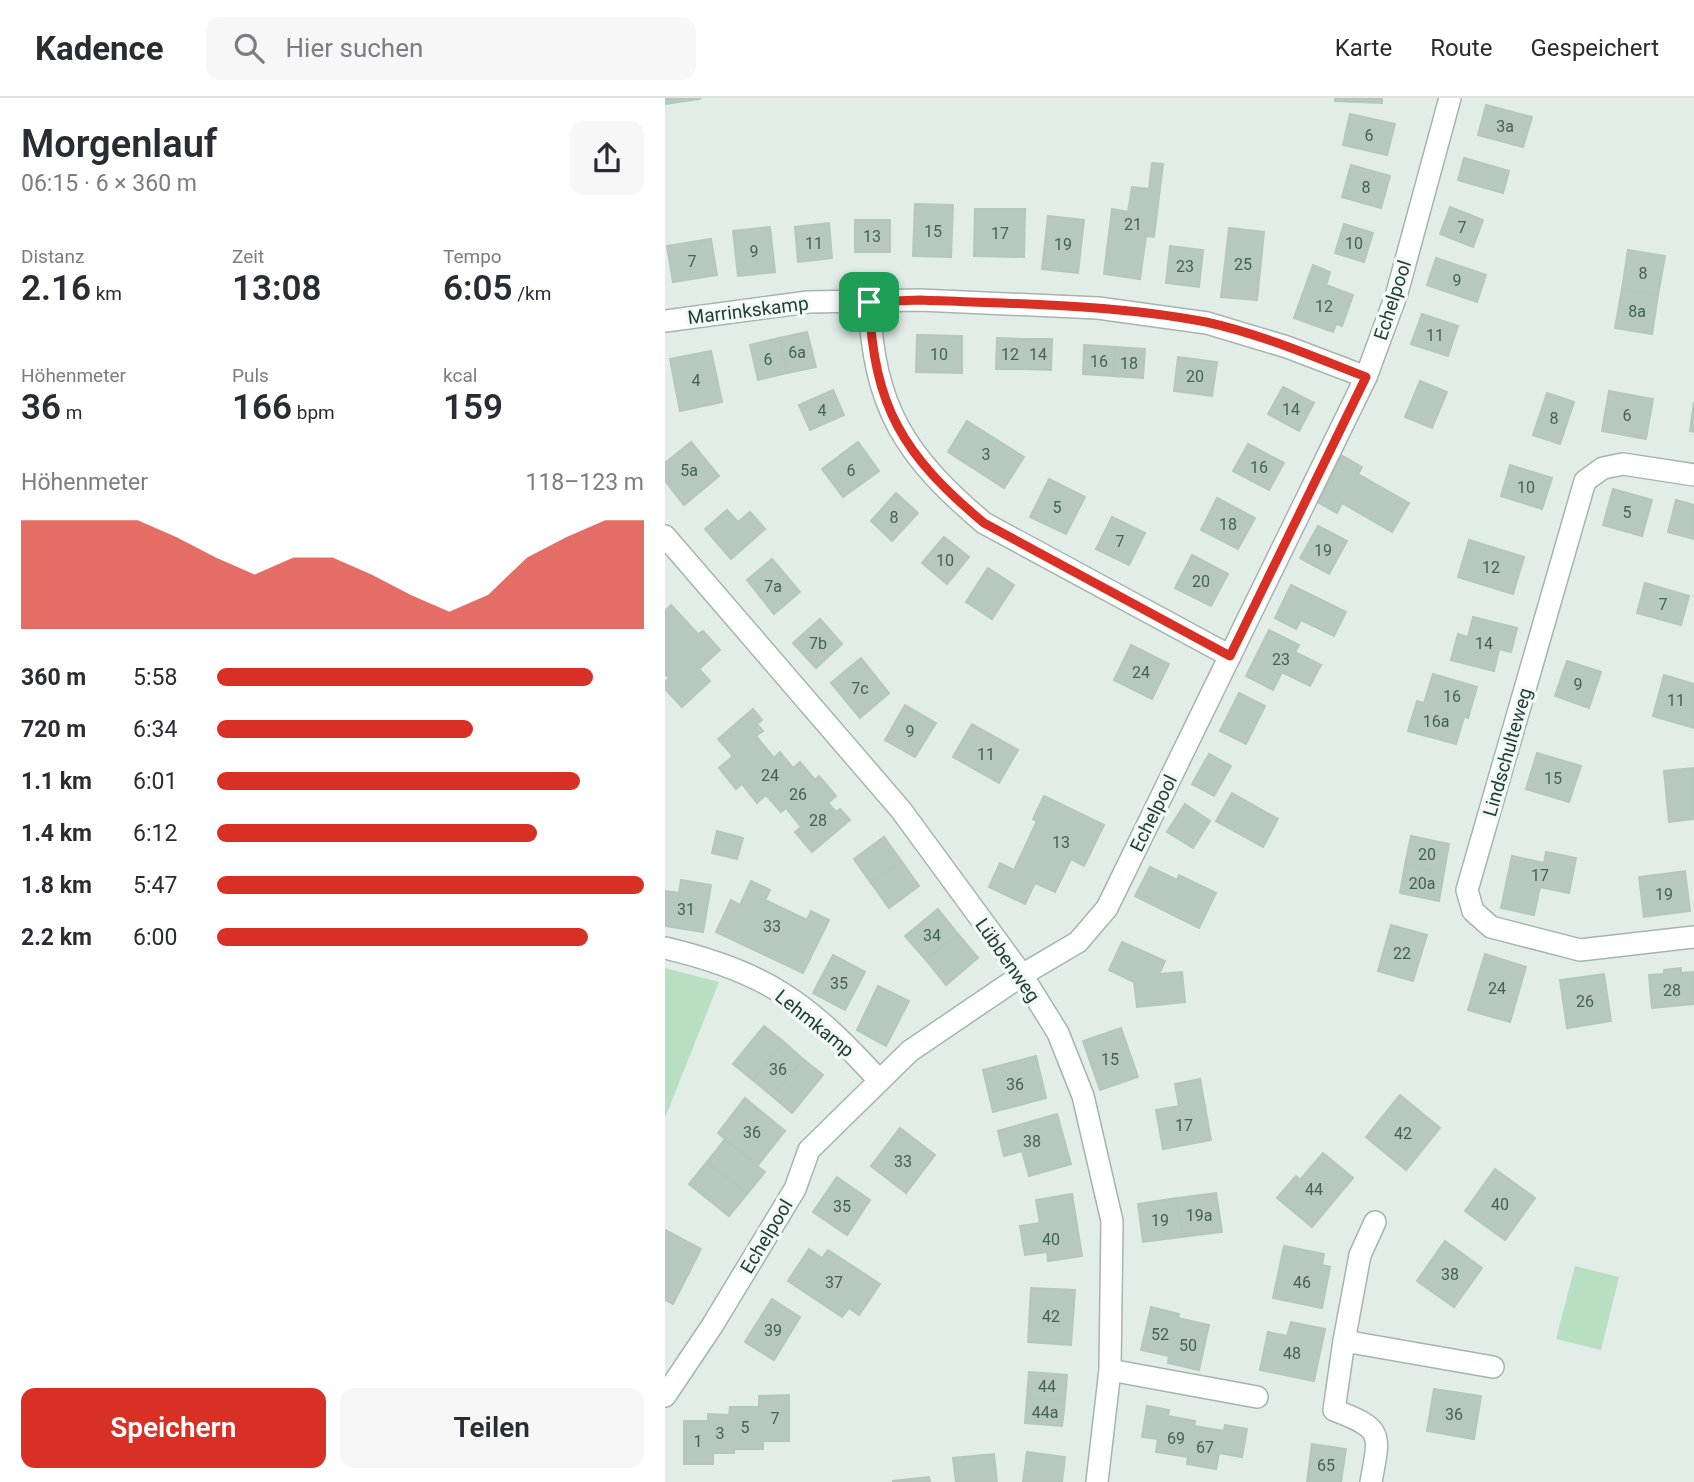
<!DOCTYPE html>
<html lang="de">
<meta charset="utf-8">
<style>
:root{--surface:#fff;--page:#f7f7f7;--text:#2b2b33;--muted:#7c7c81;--line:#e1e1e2;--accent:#d93025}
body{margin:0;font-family:Roboto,sans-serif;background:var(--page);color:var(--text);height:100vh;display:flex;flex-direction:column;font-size:26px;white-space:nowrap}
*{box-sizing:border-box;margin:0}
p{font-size:23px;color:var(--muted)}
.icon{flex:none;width:38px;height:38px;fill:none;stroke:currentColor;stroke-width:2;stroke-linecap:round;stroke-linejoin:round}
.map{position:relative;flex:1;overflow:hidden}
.panel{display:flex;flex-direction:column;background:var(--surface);width:665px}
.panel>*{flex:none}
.pin{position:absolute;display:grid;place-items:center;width:60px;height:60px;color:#fff;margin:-30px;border-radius:14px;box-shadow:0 4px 10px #0006}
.round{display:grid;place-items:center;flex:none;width:74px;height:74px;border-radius:14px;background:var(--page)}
.head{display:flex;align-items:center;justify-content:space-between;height:119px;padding:0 21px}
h1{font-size:38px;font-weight:600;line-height:52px}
.stats{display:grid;grid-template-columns:repeat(3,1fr);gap:10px;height:119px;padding:7px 21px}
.stats div{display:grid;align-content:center}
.stats b{font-size:35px;font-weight:600}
.stats small{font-size:19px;font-weight:400}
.stats p{font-size:19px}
.chart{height:196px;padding:14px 21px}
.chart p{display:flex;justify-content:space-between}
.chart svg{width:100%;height:126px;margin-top:7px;fill:var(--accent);opacity:.7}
.cta{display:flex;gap:14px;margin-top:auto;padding:14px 21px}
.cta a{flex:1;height:80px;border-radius:14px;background:var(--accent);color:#fff;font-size:28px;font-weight:600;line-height:80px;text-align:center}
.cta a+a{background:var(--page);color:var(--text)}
ul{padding:0 21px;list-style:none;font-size:23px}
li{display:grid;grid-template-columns:112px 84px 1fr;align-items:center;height:52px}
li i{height:18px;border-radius:9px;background:var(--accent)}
header{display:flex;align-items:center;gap:42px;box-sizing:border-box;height:98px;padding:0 35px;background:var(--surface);border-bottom:2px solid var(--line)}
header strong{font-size:33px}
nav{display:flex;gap:38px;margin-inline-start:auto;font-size:24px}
.search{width:490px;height:63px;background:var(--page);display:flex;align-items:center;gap:18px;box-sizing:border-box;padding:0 24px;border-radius:14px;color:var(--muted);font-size:26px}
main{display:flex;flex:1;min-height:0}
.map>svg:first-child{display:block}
.green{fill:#b9dfc3}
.building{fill:#b7c8c0;stroke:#b4c7be;stroke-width:2}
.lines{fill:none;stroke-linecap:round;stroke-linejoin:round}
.minor-casing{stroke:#a4b5af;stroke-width:24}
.minor{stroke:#fff;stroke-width:21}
.route-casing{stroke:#fff;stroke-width:14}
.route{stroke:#d93025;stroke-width:9}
.labels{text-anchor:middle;stroke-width:7;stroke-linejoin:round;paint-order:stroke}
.number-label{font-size:16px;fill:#466158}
.street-label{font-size:19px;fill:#213f36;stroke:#f2f9f6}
</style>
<header>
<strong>Kadence</strong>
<div class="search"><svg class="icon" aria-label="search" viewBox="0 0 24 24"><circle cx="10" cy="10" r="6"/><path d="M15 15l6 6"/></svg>Hier suchen</div>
<nav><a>Karte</a><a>Route</a><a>Gespeichert</a></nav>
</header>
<main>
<section class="panel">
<div class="head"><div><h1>Morgenlauf</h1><p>06:15 · 6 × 360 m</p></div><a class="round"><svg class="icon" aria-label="share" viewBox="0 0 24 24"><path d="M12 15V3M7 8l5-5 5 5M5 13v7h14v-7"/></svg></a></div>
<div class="stats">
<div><p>Distanz</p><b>2.16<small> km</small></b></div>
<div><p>Zeit</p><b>13:08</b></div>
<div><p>Tempo</p><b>6:05<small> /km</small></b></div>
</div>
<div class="stats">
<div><p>Höhenmeter</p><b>36<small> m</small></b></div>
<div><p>Puls</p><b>166<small> bpm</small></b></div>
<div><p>kcal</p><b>159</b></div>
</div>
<div class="chart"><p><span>Höhenmeter</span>118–123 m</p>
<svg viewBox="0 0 160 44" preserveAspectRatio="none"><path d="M0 44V6L10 6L20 6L30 6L40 12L50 19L60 25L70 19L80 19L90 25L100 32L110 38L120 32L130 19L140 12L150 6L160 6V44z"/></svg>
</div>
<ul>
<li><b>360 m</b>5:58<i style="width:88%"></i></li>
<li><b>720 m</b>6:34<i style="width:60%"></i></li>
<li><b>1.1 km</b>6:01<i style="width:85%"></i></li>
<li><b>1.4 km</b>6:12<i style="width:75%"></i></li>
<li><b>1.8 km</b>5:47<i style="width:100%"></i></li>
<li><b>2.2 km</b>6:00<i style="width:87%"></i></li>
</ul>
<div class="cta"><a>Speichern</a><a>Teilen</a></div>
</section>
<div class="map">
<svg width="1029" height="1384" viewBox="0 0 1029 1384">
<rect width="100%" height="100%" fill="#e2ede8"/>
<g class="green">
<polygon points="0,870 54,884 0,1020"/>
<polygon points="910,1168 954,1179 936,1252 891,1241"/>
</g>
<g class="building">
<polygon points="0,0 35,0 35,1 0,6"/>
<polygon points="670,0 717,0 717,5 670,3"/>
<polygon points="821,7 867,19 858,49 813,37"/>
<polygon points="685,16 730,26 722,57 678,47"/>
<polygon points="799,60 844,73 838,95 793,82"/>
<polygon points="487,65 498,66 489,139 481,138 475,181 439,176 447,111 463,114 467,89 484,91"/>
<polygon points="686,67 725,78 716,110 677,99"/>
<polygon points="250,106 288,107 286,159 248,158"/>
<polygon points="785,109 818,122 808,149 775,136"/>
<polygon points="310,111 360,111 359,159 309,158"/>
<polygon points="383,118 419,122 413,175 377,171"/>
<rect x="190" y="122" width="35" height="32"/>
<polygon points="164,125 167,160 133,164 130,129"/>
<polygon points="679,126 708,135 699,164 670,155"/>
<polygon points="105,129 110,174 73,178 68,133"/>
<polygon points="564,130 599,134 592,202 556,199"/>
<polygon points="46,141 52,177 8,184 2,148"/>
<polygon points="505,148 538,152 534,189 501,185"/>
<polygon points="963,152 1000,158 993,197 957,191"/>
<polygon points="771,160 821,177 812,204 762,187"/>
<polygon points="648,167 665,174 661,187 688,197 677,228 671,226 668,234 629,220"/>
<polygon points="957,191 993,197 987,236 950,230"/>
<polygon points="757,216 793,228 783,258 746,246"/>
<polygon points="142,234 151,269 122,275 114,240"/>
<polygon points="252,237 297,238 297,275 251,274"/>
<polygon points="114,240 122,275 93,282 85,247"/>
<polygon points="332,240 359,241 359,271 331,271"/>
<polygon points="359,241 387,241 386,272 359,271"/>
<polygon points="419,247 450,249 448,278 418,276"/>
<polygon points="450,249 480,251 478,280 448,278"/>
<polygon points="46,253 57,304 15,313 5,261"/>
<polygon points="513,259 552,264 547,298 509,293"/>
<polygon points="755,283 782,294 767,330 740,319"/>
<polygon points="618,289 649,305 634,333 603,316"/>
<polygon points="168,292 179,317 145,332 134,307"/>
<polygon points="944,293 988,301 981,341 937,333"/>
<polygon points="882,295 909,304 895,346 868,337"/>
<polygon points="1029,304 1029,334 1025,333"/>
<polygon points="302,323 359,359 339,390 283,354"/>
<polygon points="26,344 54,378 19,407 0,383 0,365"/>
<polygon points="193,344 214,373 178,399 157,371"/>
<polygon points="583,346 619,365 604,392 568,373"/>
<polygon points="676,357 697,369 693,376 744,405 727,434 677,405 672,415 651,403"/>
<polygon points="845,367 887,380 877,411 836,398"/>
<polygon points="384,381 420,399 401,436 365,419"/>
<polygon points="948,391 987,402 977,438 938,427"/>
<polygon points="231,395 253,415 227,443 206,423"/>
<polygon points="552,400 590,420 573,451 536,432"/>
<polygon points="1011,402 1029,407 1029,441 1003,434"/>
<polygon points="62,412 73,424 85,414 100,431 66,461 40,431"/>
<polygon points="447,419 480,435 464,467 431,451"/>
<polygon points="653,428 682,443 664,476 635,460"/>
<polygon points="279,439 304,459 282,486 257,465"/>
<polygon points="804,442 859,459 848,496 793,479"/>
<polygon points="527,457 563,476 546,508 510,490"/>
<polygon points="107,461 135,494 109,516 82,482"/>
<polygon points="323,470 349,487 327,521 301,504"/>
<polygon points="980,485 1024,498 1016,527 972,515"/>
<polygon points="626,487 681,514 669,538 636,522 631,531 610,520"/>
<polygon points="6,507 33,536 38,533 55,552 34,571 45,583 17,609 0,591 0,584 4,580 0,576 0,513"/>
<polygon points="808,519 852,530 846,554 834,551 829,573 786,562 793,536 803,539"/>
<polygon points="155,521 177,546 151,570 128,545"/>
<polygon points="604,532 634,547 630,554 656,567 645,588 617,574 608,592 581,578"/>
<polygon points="466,547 504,566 487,601 449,582"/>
<polygon points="196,560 224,595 195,620 166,585"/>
<polygon points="902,563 936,574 924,610 890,598"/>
<polygon points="768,576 812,589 803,620 799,619 791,646 743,633 752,603 759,605"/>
<polygon points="999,577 1029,586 1029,630 988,618"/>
<polygon points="574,595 600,608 581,646 555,633"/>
<polygon points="240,607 271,625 250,659 220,642"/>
<polygon points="88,611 97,622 92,626 98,633 91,638 109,660 115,654 128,670 135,664 150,682 154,678 171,698 163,705 171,714 175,711 185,722 147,754 130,734 136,729 121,710 116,714 101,697 92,705 77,686 71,691 54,670 68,658 53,641"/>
<polygon points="307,626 353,652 334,685 288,659"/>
<polygon points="872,655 916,668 904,704 861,691"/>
<polygon points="544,656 566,668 549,698 527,686"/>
<polygon points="1029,670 1029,721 1004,724 999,673"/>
<polygon points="567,695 613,721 598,749 551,723"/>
<polygon points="379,698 439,727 419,768 406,761 390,794 370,785 360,806 324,789 335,765 349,772 372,723 368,721"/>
<polygon points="520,706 545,723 528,750 502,734"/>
<polygon points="52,733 78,740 72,761 47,755"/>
<polygon points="746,738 784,746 779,774 740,767"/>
<polygon points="219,739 237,764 206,785 189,761"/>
<polygon points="881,754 911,760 904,795 875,789 869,817 836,810 847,758 879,765"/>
<polygon points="237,764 254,788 224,810 206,785"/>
<polygon points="740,767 779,774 774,803 735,795"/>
<polygon points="485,769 512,782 514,777 551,795 534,830 470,798"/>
<polygon points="1020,773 1025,813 979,819 974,779"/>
<polygon points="16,782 46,787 38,834 0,828 0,793 14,795"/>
<polygon points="86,783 105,792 100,802 142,822 146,813 164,822 138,875 51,834 66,802 75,807"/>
<polygon points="273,811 293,836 261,862 240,838"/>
<polygon points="726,827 762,837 748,883 713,873"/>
<polygon points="293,836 313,860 281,887 261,862"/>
<polygon points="457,844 500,863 494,876 517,874 520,904 472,909 469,884 444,872"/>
<polygon points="820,856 861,869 845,924 803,912"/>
<polygon points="168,857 200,874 180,912 148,895"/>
<polygon points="1016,870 1016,875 1029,874 1029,906 987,910 984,877 999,876 999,872"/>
<polygon points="939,876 946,923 902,930 895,882"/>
<polygon points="213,888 244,903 221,948 192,932"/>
<polygon points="99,928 119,944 88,982 68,966"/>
<polygon points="456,930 473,979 435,992 418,943"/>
<polygon points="119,944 138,961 107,998 88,982"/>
<polygon points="371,958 381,1000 328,1014 318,972"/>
<polygon points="138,961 158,977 127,1015 107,998"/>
<polygon points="535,981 546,1042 498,1051 491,1012 514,1008 510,986"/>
<polygon points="735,997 775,1030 741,1072 701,1039"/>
<polygon points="80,1000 120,1033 93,1067 53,1035"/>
<polygon points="392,1016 406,1066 364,1078 357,1053 339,1058 333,1033"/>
<polygon points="235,1030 270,1057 241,1095 206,1068"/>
<polygon points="60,1041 100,1074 82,1096 42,1064"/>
<polygon points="658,1055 688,1080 647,1129 612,1100 631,1078 635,1082"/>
<polygon points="42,1064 82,1096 64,1118 24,1086"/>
<polygon points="830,1071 870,1100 840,1142 800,1113"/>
<polygon points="172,1079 205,1102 182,1137 148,1114"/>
<polygon points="551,1095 557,1134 517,1139 512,1100"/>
<polygon points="407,1096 417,1158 383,1163 382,1154 360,1157 355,1128 375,1125 371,1102"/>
<polygon points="512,1100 517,1139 478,1144 473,1106"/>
<polygon points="0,1132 36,1151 8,1206 0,1202"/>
<polygon points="780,1143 817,1170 789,1209 752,1183"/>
<polygon points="619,1148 659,1156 657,1167 665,1169 657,1210 608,1200"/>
<polygon points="144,1151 157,1160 163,1152 215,1186 194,1217 184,1210 177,1219 123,1183"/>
<polygon points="366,1190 410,1192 406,1247 363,1244"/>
<polygon points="107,1201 135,1219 109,1262 80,1244"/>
<polygon points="486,1209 514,1216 513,1220 544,1227 534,1272 503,1265 504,1258 476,1252"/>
<polygon points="626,1224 660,1231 649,1283 595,1272 603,1234 622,1238"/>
<polygon points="364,1274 402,1277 400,1303 362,1299"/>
<polygon points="769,1291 816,1298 809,1341 762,1333"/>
<polygon points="124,1297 124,1343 98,1343 98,1351 69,1351 69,1355 48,1355 48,1366 19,1366 19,1323 43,1323 43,1316 64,1317 65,1309 94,1309 94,1298"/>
<polygon points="362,1299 400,1303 397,1328 360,1325"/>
<polygon points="482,1308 504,1312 503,1318 530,1323 529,1328 559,1333 560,1327 582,1331 577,1359 554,1355 551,1371 522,1366 523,1359 491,1354 493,1341 477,1339"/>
<polygon points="647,1346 681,1351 676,1384 642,1384"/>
<polygon points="362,1354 400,1359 397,1384 358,1384"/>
<polygon points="329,1356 332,1384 291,1384 288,1360"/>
<polygon points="264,1379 265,1384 228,1384 228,1383"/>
</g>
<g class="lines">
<g class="minor-casing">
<g id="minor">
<path d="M204,204C209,310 239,357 319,425L565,558"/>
<polyline points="0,223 143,204 255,202 433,210 542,225 622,249 701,279"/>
<polyline points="1029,377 958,366 938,370 920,383 802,792 808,813 826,829 915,852 1029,839"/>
<polyline points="0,438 236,712 357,877 393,935 418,998 447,1123 445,1272 432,1384"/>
<path d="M0,850C38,859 84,874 117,895C153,917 185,951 214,982"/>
<polyline points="679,1243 828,1269"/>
<polyline points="445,1272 592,1299"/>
<polyline points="0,1298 47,1228 130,1091 144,1052 245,953 357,877 413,844 442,810 701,279 732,195 785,0"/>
<path d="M706,1384C715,1335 719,1331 669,1312L679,1243L695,1157L710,1124"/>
</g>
</g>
<use href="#minor" class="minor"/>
</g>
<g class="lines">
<g class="route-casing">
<path id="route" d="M255,202C350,206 447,206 541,224C596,236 649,259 701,279L565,558L319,425C238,357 209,310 204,204Z"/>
</g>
<use href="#route" class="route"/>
</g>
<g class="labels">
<g class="number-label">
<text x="840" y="34">3a</text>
<text x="704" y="43">6</text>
<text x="701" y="95">8</text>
<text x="468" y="132">21</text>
<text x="797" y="135">7</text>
<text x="268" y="139">15</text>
<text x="335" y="141">17</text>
<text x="207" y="144">13</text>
<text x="149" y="151">11</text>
<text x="689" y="151">10</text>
<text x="398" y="152">19</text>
<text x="89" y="159">9</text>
<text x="27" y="169">7</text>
<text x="578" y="172">25</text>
<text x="520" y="174">23</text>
<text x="978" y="181">8</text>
<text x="792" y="188">9</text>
<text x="659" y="214">12</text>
<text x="972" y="219">8a</text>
<text x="770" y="243">11</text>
<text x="132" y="260">6a</text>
<text x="274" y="262">10</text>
<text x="345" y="262">12</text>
<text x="373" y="262">14</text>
<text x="103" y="267">6</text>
<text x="434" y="269">16</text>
<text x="464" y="271">18</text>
<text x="530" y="284">20</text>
<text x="31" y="288">4</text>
<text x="626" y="317">14</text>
<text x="157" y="318">4</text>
<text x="962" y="323">6</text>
<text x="889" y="326">8</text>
<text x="321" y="362">3</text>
<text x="594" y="375">16</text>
<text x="24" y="378">5a</text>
<text x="186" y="378">6</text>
<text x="861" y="395">10</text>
<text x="392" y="415">5</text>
<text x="962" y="420">5</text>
<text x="229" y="425">8</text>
<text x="563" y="432">18</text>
<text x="455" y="449">7</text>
<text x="658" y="458">19</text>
<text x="280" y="468">10</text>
<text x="826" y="475">12</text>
<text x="536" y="489">20</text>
<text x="108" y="494">7a</text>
<text x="998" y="512">7</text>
<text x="153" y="551">7b</text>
<text x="819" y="551">14</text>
<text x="616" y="567">23</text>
<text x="476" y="580">24</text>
<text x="913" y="592">9</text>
<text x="195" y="596">7c</text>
<text x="787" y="604">16</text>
<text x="1011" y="608">11</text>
<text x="771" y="629">16a</text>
<text x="245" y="639">9</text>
<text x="321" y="662">11</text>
<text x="105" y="683">24</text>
<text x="888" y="686">15</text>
<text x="133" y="702">26</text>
<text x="153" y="728">28</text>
<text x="396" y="750">13</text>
<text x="762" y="762">20</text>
<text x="875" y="783">17</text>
<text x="757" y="791">20a</text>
<text x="999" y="802">19</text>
<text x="21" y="817">31</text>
<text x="107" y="834">33</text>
<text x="267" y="843">34</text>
<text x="737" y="861">22</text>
<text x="174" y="891">35</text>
<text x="832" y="896">24</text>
<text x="1007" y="898">28</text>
<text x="920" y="909">26</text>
<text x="445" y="967">15</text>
<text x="113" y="977">36</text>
<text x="350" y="992">36</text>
<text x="519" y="1033">17</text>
<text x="87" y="1040">36</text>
<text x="738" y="1041">42</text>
<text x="367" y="1049">38</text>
<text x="238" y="1069">33</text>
<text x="649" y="1097">44</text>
<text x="835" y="1112">40</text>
<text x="177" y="1114">35</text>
<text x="534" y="1123">19a</text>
<text x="495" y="1128">19</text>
<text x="386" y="1147">40</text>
<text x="785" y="1182">38</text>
<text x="169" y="1190">37</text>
<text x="637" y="1190">46</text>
<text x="386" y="1224">42</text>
<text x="108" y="1238">39</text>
<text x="495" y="1242">52</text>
<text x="523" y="1253">50</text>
<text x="627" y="1261">48</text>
<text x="382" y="1294">44</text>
<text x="380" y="1320">44a</text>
<text x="789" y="1322">36</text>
<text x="110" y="1326">7</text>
<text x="80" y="1335">5</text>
<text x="55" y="1341">3</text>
<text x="511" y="1346">69</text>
<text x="33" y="1349">1</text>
<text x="540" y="1355">67</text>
<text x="661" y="1373">65</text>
</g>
<g class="street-label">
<text transform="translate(727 202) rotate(-72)" y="7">Echelpool</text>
<text transform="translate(83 212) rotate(-7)" y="7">Marrinkskamp</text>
<text transform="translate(842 654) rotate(-74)" y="7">Lindschulteweg</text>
<text transform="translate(488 715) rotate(-64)" y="7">Echelpool</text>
<text transform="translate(343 862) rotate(55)" y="7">Lübbenweg</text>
<text transform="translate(150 925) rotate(39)" y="7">Lehmkamp</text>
<text transform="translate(101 1138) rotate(-59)" y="7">Echelpool</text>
</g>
</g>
</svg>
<div class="pin" style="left:204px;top:204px;background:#1e9e55"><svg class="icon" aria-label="arrive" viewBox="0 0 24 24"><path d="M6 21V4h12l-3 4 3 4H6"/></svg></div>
</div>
</main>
